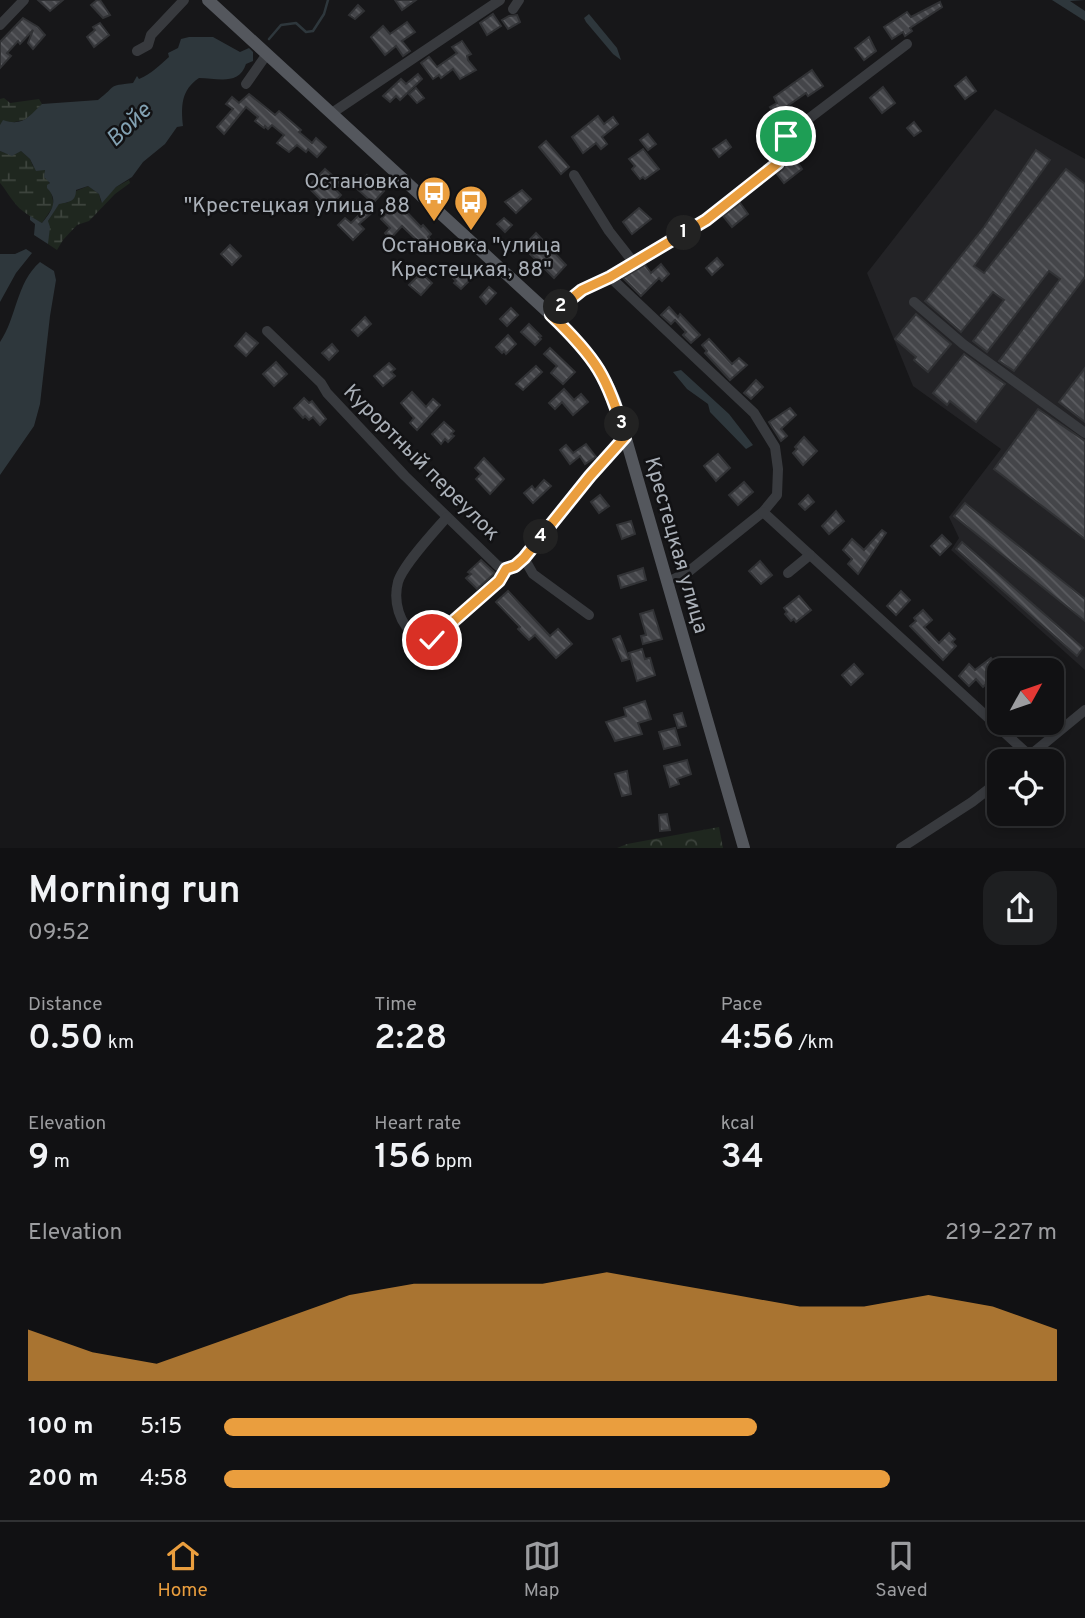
<!DOCTYPE html>
<meta charset="utf-8">
<style>
:root{--surface:#111113;--page:#1e1f21;--text:#f1f3f6;--muted:#9c9da0;--line:#303133;--accent:#ea9e3e}
body{margin:0;font-family:Overpass,sans-serif;background:var(--page);color:var(--text);height:100vh;display:flex;flex-direction:column;font-size:26px;white-space:nowrap}
*{box-sizing:border-box;margin:0}
p{font-size:23px;color:var(--muted)}
.icon{flex:none;width:38px;height:38px;fill:none;stroke:currentColor;stroke-width:2;stroke-linecap:round;stroke-linejoin:round}
.map{position:relative;height:848px;overflow:hidden}
.details{display:flex;flex-direction:column;background:var(--surface);flex:1}
.details>*{flex:none}
.needle{width:46px;rotate:50deg}
.fabs{position:absolute;left:987px;top:658px;display:grid;gap:14px}
.fabs a{display:grid;place-items:center;width:77px;height:77px;border-radius:14px;background:var(--surface);box-shadow:0 4px 10px #0003,0 0 0 2px var(--line);font-size:35px}
.pin{position:absolute;display:grid;place-items:center;width:60px;height:60px;color:#fff;margin:-30px;border:4px solid #fff;border-radius:50%;box-shadow:0 2px 7px #0007}
.km{position:absolute;width:35px;height:35px;margin:-18px;border-radius:50%;background:#222;color:#fff;font-size:19px;line-height:35px;text-align:center}
.round{display:grid;place-items:center;flex:none;width:74px;height:74px;border-radius:21px;background:var(--page)}
.overview{display:flex;align-items:center;justify-content:space-between;height:119px;padding:0 28px}
h1{font-size:38px;font-weight:600;line-height:52px}
.stats{display:grid;grid-template-columns:repeat(3,1fr);gap:10px;height:119px;padding:7px 28px}
.stats div{display:grid;align-content:center}
.stats b{font-size:35px;font-weight:600}
.stats small{font-size:19px;font-weight:400}
.stats p{font-size:19px}
.chart{height:196px;padding:14px 28px}
.chart p{display:flex;justify-content:space-between}
.chart svg{width:100%;height:126px;margin-top:7px;fill:var(--accent);opacity:.7}
ul{padding:0 28px;list-style:none;font-size:23px}
li{display:grid;grid-template-columns:112px 84px 1fr;align-items:center;height:52px}
li i{height:18px;border-radius:9px;background:var(--accent)}
.dock{display:flex;justify-content:space-around;align-items:center;height:98px;border-top:2px solid var(--line);background:var(--surface);font-size:19px;color:var(--muted)}
.dock a{display:grid;justify-items:center;gap:4px}
.dock .selected{color:var(--accent)}
.map>svg:first-child{display:block}
.built{fill:#232326}
.forest{fill:url(#forest-crowns)}
.wetland{fill:url(#wetland-marsh)}
.water{fill:#2e373c}
.lines{fill:none;stroke-linecap:round;stroke-linejoin:round}
.stream{stroke:#2e373c;stroke-width:2.5}
.building{fill:url(#building-back-hatch);stroke:#313235;stroke-width:2}
.minor{stroke:#383a3e;stroke-width:10}
.major{stroke:#54575d;stroke-width:12}
.route-casing{stroke:#fff;stroke-width:14}
.route{stroke:#ea9e3e;stroke-width:9}
.labels{text-anchor:middle;stroke-width:5;stroke-linejoin:round;paint-order:stroke}
.poi-label{font-size:21px;fill:#aab0b8;stroke:#121214;text-anchor:end}
.street-label{font-size:21px;fill:#aab0b8;stroke:#121214}
.water-label{font-size:23px;font-style:italic;fill:#82a1b2;stroke:#121214}
</style>
<div class="map">
<svg width="1085" height="848" viewBox="0 0 1085 848">
<defs>
<pattern id="forest-crowns" width="20" height="18" patternUnits="userSpaceOnUse" patternTransform="scale(1.75)"><rect width="20" height="18" fill="#1f271f"/><path d="M2 6a3 3 0 1 1 6 0M12 15a3 3 0 1 1 6 0" fill="none" stroke="#3d443d"/></pattern>
<pattern id="wetland-marsh" width="20" height="14" patternUnits="userSpaceOnUse" patternTransform="scale(1.75)"><rect width="20" height="14" fill="#1f271f"/><path d="M1 5h8M5 5V1M11 12h8M15 12V8" fill="none" stroke="#3d443d"/></pattern>
<pattern id="building-back-hatch" width="6" height="6" patternUnits="userSpaceOnUse" patternTransform="scale(1.75)"><rect width="6" height="6" fill="#444549"/><path d="M-1 5l2 2M0 0l6 6M5-1l2 2" fill="none" stroke="#5c5d61"/></pattern>
</defs>
<rect width="100%" height="100%" fill="#171719"/>
<polygon class="built" points="995,109 1085,159 1085,670 951,550 959,538 949,517 1001,449 913,386 867,273"/>
<polygon class="forest" points="719,827 723,848 617,848 627,844"/>
<g class="wetland">
<polygon points="4,98 10,103 39,99 42,104 34,114 24,120 0,125 0,99"/>
<path d="M0,151L5,153L21,151L30,159L33,166L46,170L54,205L42,223C33,218 20,211 14,202C9,196 6,190 0,183Z"/>
<polygon points="129,180 130,183 115,194 89,221 77,225 63,240 57,250 48,244 48,221 59,203 67,203 76,191 88,186 99,194 101,202 116,187"/>
</g>
<g class="water">
<polygon points="1052,0 1085,0 1070,1 1085,11 1085,21"/>
<polygon points="589,14 617,48 621,60 613,54 586,22 584,18"/>
<path d="M189,37H213L240,52L249,48L253,52V61L246,64C239,86 217,78 199,78C181,90 181,106 183,126L177,127L165,144L143,162L132,177L116,187L102,203L99,194L88,186L76,190C76,202 69,202 59,204L48,221L50,227L48,244L34,235L35,224L30,220V216L42,223C52,211 59,200 47,188V185L50,183L44,177L45,170L36,171L30,159L21,151L12,156L0,151V125L3,120C23,127 29,116 42,104L98,100C118,85 106,86 133,83L137,76L139,79C151,74 159,66 169,57L168,53L178,48L181,39Z"/>
<polygon points="26,249 32,253 16,273 0,302 0,254 15,254"/>
<path d="M40,262L54,271L56,280L50,316L40,404L34,426L0,475V342C17,317 16,283 40,262Z"/>
<polygon points="681,370 729,414 753,445 746,449 710,412 708,404 687,389 673,372"/>
</g>
<g class="lines">
<polyline class="stream" points="269,39 281,25 296,23 306,32 313,31 324,14 328,0"/>
</g>
<g class="building">
<polygon points="38,0 63,0 50,11"/>
<polygon points="97,0 100,0 110,15 103,18 91,5"/>
<polygon points="395,0 416,0 402,10"/>
<polygon points="940,2 942,7 910,28 912,31 905,36 903,32 892,39 884,27 907,12 911,17"/>
<polygon points="358,5 364,11 355,19 349,15"/>
<polygon points="493,14 501,26 487,35 480,23"/>
<polygon points="517,15 520,22 508,29 502,20 509,16"/>
<polygon points="23,18 38,27 45,35 33,49 28,43 33,30 20,44 18,41 7,53 11,56 0,68 0,42"/>
<polygon points="407,22 415,32 402,41 410,51 403,56 396,46 385,55 371,37 383,26 390,34"/>
<polygon points="100,23 109,35 94,47 87,37 95,30 93,27"/>
<polygon points="869,37 876,51 864,60 855,48"/>
<polygon points="462,41 471,54 467,56 468,60 476,70 460,79 453,69 441,78 439,75 433,79 421,63 429,57 437,67 457,53 452,47"/>
<polygon points="812,70 823,86 808,96 806,93 786,107 788,114 778,120 770,107 777,103 774,97"/>
<polygon points="418,74 422,79 400,100 396,96 390,102 383,96 401,79 406,84"/>
<polygon points="966,77 976,91 965,99 955,86"/>
<polygon points="883,87 895,103 882,113 870,98"/>
<polygon points="416,88 424,98 417,103 409,94"/>
<polygon points="249,94 275,115 279,111 301,130 299,132 312,143 316,138 326,147 317,157 308,149 306,152 297,145 289,152 277,143 284,135 272,125 268,129 265,126 264,128 255,121 258,117 246,107 224,134 217,127 233,109 226,104 232,97 239,103"/>
<polygon points="598,116 604,124 613,117 618,124 602,137 607,144 601,149 596,143 583,153 572,137"/>
<polygon points="914,122 921,131 914,136 907,128"/>
<polygon points="648,134 656,144 648,150 640,140"/>
<polygon points="726,140 731,147 719,157 713,149"/>
<polygon points="546,141 569,167 561,174 539,147"/>
<polygon points="643,149 659,169 645,179 643,177 640,179 632,169 635,166 629,159"/>
<polygon points="1036,150 1050,160 974,266 984,273 1066,169 1085,184 1085,277 1014,371 999,361 1060,279 1049,271 987,352 973,341 1004,300 993,292 961,332 925,301 984,227"/>
<polygon points="792,154 802,169 784,183 777,174 783,169 788,157"/>
<polygon points="325,169 341,183 335,189 341,195 329,208 308,187"/>
<polygon points="367,175 384,191 373,203 356,188"/>
<polygon points="467,187 474,194 466,201 460,193"/>
<polygon points="522,190 531,199 516,213 505,202"/>
<polygon points="740,203 748,214 732,227 723,216"/>
<polygon points="399,204 421,227 423,225 431,234 428,237 432,241 425,248 402,226 390,239 385,233 390,228 381,219 392,207 394,209"/>
<polygon points="368,206 373,212 359,224 364,229 353,240 338,225 345,218 351,223"/>
<polygon points="639,208 651,219 632,234 623,222"/>
<polygon points="504,218 512,225 505,232 497,224"/>
<polygon points="536,233 566,265 554,278 523,247"/>
<polygon points="230,245 241,256 232,265 221,254"/>
<polygon points="717,258 723,265 712,275 706,268"/>
<polygon points="661,264 669,274 662,281 659,278 641,296 623,278 645,265 651,273"/>
<polygon points="467,267 475,275 461,289 454,283 456,281 453,278"/>
<polygon points="421,273 432,283 421,295 409,285"/>
<polygon points="489,287 496,293 486,304 480,297"/>
<polygon points="669,307 678,317 680,314 700,335 691,343 683,335 686,332 675,320 671,324 661,315"/>
<polygon points="511,308 518,315 507,326 500,319"/>
<polygon points="916,314 951,344 928,372 914,360 916,357 895,339"/>
<polygon points="365,317 371,324 358,336 352,330"/>
<polygon points="529,324 541,336 539,337 541,339 535,345 521,332"/>
<polygon points="246,333 258,343 246,356 235,346"/>
<polygon points="508,335 516,344 506,354 504,351 502,353 496,347"/>
<polygon points="709,339 732,364 739,358 747,365 730,380 705,353 707,351 702,345"/>
<polygon points="332,344 338,351 329,360 322,353"/>
<polygon points="550,348 575,372 563,384 551,373 557,366 544,354"/>
<polygon points="964,354 1005,384 976,422 950,401 947,405 933,393"/>
<polygon points="276,362 287,374 274,386 263,374"/>
<polygon points="389,363 395,369 391,372 395,376 383,386 374,376"/>
<polygon points="536,366 542,372 523,390 516,384"/>
<polygon points="1085,368 1085,422 1059,402"/>
<polygon points="756,380 763,387 751,399 744,393"/>
<polygon points="564,389 574,400 581,394 588,402 573,415 562,402 555,409 549,403"/>
<polygon points="412,392 426,407 433,399 440,405 417,430 410,423 414,418 401,403"/>
<polygon points="304,398 309,403 312,401 326,419 320,425 313,417 309,420 305,416 303,418 294,408"/>
<polygon points="790,408 796,415 781,429 787,436 781,441 769,422"/>
<polygon points="1038,409 1085,441 1085,539 994,469"/>
<polygon points="444,422 454,431 451,434 454,436 448,442 445,439 441,444 432,434"/>
<polygon points="804,437 817,451 803,465 793,453 797,449 795,447"/>
<polygon points="586,444 596,457 585,464 580,456 570,464 560,450 566,445 573,453"/>
<polygon points="718,454 730,468 716,481 704,466"/>
<polygon points="484,458 504,479 490,494 476,479 481,474 475,468"/>
<polygon points="544,480 551,486 533,503 524,493 532,486 535,490"/>
<polygon points="744,482 753,492 738,505 729,495"/>
<polygon points="600,495 609,506 599,513 591,502"/>
<polygon points="808,495 814,502 805,510 799,504"/>
<polygon points="965,503 1085,599 1085,621 954,516"/>
<polygon points="836,511 844,521 829,534 822,526"/>
<polygon points="631,521 635,534 622,539 617,525"/>
<polygon points="882,530 886,533 858,574 848,564 852,559 843,550 852,539 864,550"/>
<polygon points="942,535 951,544 940,555 931,546"/>
<polygon points="962,542 1083,648 1077,656 956,549"/>
<polygon points="481,560 495,573 477,589 466,578 471,574 468,572"/>
<polygon points="760,561 772,575 761,584 749,571"/>
<polygon points="643,568 646,580 621,588 618,576"/>
<polygon points="508,591 550,636 558,629 572,644 556,658 535,635 529,640 518,629 520,627 496,602"/>
<polygon points="901,591 910,600 896,615 887,606"/>
<polygon points="799,596 811,610 796,622 794,619 791,621 785,614 787,612 784,608"/>
<polygon points="653,610 662,639 643,644 641,636 646,635 640,614"/>
<polygon points="923,610 932,620 924,627 939,643 949,633 955,639 952,642 956,646 943,660 910,626 916,621 914,618"/>
<polygon points="620,636 629,659 622,661 613,639"/>
<polygon points="642,649 645,659 650,658 655,675 637,681 629,653"/>
<polygon points="991,658 999,668 999,671 983,687 976,679 969,686 959,676 969,664 975,670"/>
<polygon points="854,664 863,674 851,685 842,675"/>
<polygon points="645,701 651,719 638,723 642,734 615,741 606,722 626,716 624,708"/>
<polygon points="682,713 686,726 678,728 674,715"/>
<polygon points="675,728 680,745 664,749 659,732"/>
<polygon points="687,760 691,774 677,779 679,784 670,787 664,766"/>
<polygon points="627,771 631,794 622,796 615,774"/>
<polygon points="667,814 670,830 660,831 659,815"/>
</g>
<g class="lines">
<g class="minor">
<polyline points="513,9 519,0"/>
<polyline points="0,25 24,0"/>
<polyline points="137,51 148,45 151,35 184,0"/>
<polyline points="246,84 267,54"/>
<polyline points="332,113 500,0"/>
<polyline points="574,175 609,231 634,263"/>
<polyline points="610,277 754,413 775,447 778,469 777,495 763,512 688,572 668,582"/>
<polyline points="914,302 963,344 1085,433"/>
<polyline points="551,315 582,290 610,277 706,220 778,163 786,136 907,44"/>
<path d="M267,331L321,383L327,393L405,476L498,566C510,570 515,565 524,558L533,574L589,615"/>
<polyline points="763,512 1030,756"/>
<path d="M447,517C434,532 403,565 398,582C393,601 399,625 416,635C420,638 427,638 432,640L499,581L506,569"/>
<polyline points="524,558 590,476 625,437"/>
<polyline points="788,573 810,555"/>
<polyline points="1023,761 1085,710"/>
<polyline points="901,848 972,802 999,781"/>
</g>
<path class="major" d="M208,0L551,315C579,341 600,365 615,401L744,848"/>
</g>
<g class="lines">
<g class="route-casing">
<path id="route" d="M432,640L499,581L506,569L515,566L524,558L590,476L625,437C608,377 596,358 551,315L582,290L610,277L706,220L778,163L786,136"/>
</g>
<use href="#route" class="route"/>
</g>
<defs>
<g id="bus-pin" transform="scale(1.75)"><path d="M0 17L-7.5 6A9.5 9.5 0 1 1 7.5 6Z" fill="#ea9e3e" stroke="#121214"/><path d="M-5-6H5V4H4V6H2V4H-2V6H-4V4H-5ZM-3.5-4V0h7V-4ZM-3.5 1.2v1.5H-2V1.2ZM2 1.2v1.5H3.5V1.2Z" fill="#fff"/></g>
</defs>
<g fill-rule="evenodd">
<use href="#bus-pin" x="434" y="193"/>
<use href="#bus-pin" x="471" y="202"/>
</g>
<g class="labels">
<g class="poi-label">
<text x="410" y="188">Остановка<tspan x="410" dy="24">"Крестецкая улица ,88</tspan></text>
<text x="471" y="252" text-anchor="middle">Остановка "улица<tspan x="471" dy="24">Крестецкая, 88"</tspan></text>
</g>
<g class="street-label">
<text transform="translate(422 462) rotate(45)" y="7">Курортный переулок</text>
<text transform="translate(677 545) rotate(74)" y="7">Крестецкая улица</text>
</g>
<g class="water-label">
<text transform="translate(128 124) rotate(-44)" y="8">Войе</text>
</g>
</g>
</svg>
<div class="fabs">
<a><svg class="needle" viewBox="-14 -14 28 28"><path d="M0-13l5 13h-10z" fill="#e53935"/><path d="M0 13l5-13h-10z" fill="#9c9da0"/></svg></a>
<a><svg class="icon" aria-label="locate" viewBox="0 0 24 24"><circle cx="12" cy="12" r="6"/><path d="M12 2v4M12 18v4M2 12h4M18 12h4"/></svg></a>
</div>
<div class="pin" style="left:786px;top:136px;background:#1e9e55"><svg class="icon" aria-label="arrive" viewBox="0 0 24 24"><path d="M6 21V4h12l-3 4 3 4H6"/></svg></div>
<div class="pin" style="left:432px;top:640px;background:#d93025"><svg class="icon" aria-label="check" viewBox="0 0 24 24"><path d="M5 12l5 5 9-10"/></svg></div>
<b class="km" style="left:684px;top:233px">1</b>
<b class="km" style="left:561px;top:307px">2</b>
<b class="km" style="left:622px;top:424px">3</b>
<b class="km" style="left:541px;top:537px">4</b>
</div>
<section class="details">
<div class="overview"><div><h1>Morning run</h1><p>09:52</p></div><a class="round"><svg class="icon" aria-label="share" viewBox="0 0 24 24"><path d="M12 15V3M7 8l5-5 5 5M5 13v7h14v-7"/></svg></a></div>
<div class="stats">
<div><p>Distance</p><b>0.50<small> km</small></b></div>
<div><p>Time</p><b>2:28</b></div>
<div><p>Pace</p><b>4:56<small> /km</small></b></div>
</div>
<div class="stats">
<div><p>Elevation</p><b>9<small> m</small></b></div>
<div><p>Heart rate</p><b>156<small> bpm</small></b></div>
<div><p>kcal</p><b>34</b></div>
</div>
<div class="chart"><p><span>Elevation</span>219–227 m</p>
<svg viewBox="0 0 160 44" preserveAspectRatio="none"><path d="M0 44V26L10 34L20 38L30 30L40 22L50 14L60 10L70 10L80 10L90 6L100 10L110 14L120 18L130 18L140 14L150 18L160 26V44z"/></svg>
</div>
<ul>
<li><b>100 m</b>5:15<i style="width:64%"></i></li>
<li><b>200 m</b>4:58<i style="width:80%"></i></li>
</ul>
</section>
<nav class="dock">
<a class="selected"><svg class="icon" aria-label="home" viewBox="0 0 24 24"><path d="M3 11l9-7 9 7M6 9v11h12V9"/></svg>Home</a>
<a><svg class="icon" aria-label="map" viewBox="0 0 24 24"><path d="M3 6l6-2 6 2 6-2v14l-6 2-6-2-6 2zM9 4v14M15 6v14"/></svg>Map</a>
<a><svg class="icon" aria-label="saved" viewBox="0 0 24 24"><path d="M7 4h10v16l-5-4-5 4z"/></svg>Saved</a>
</nav>
